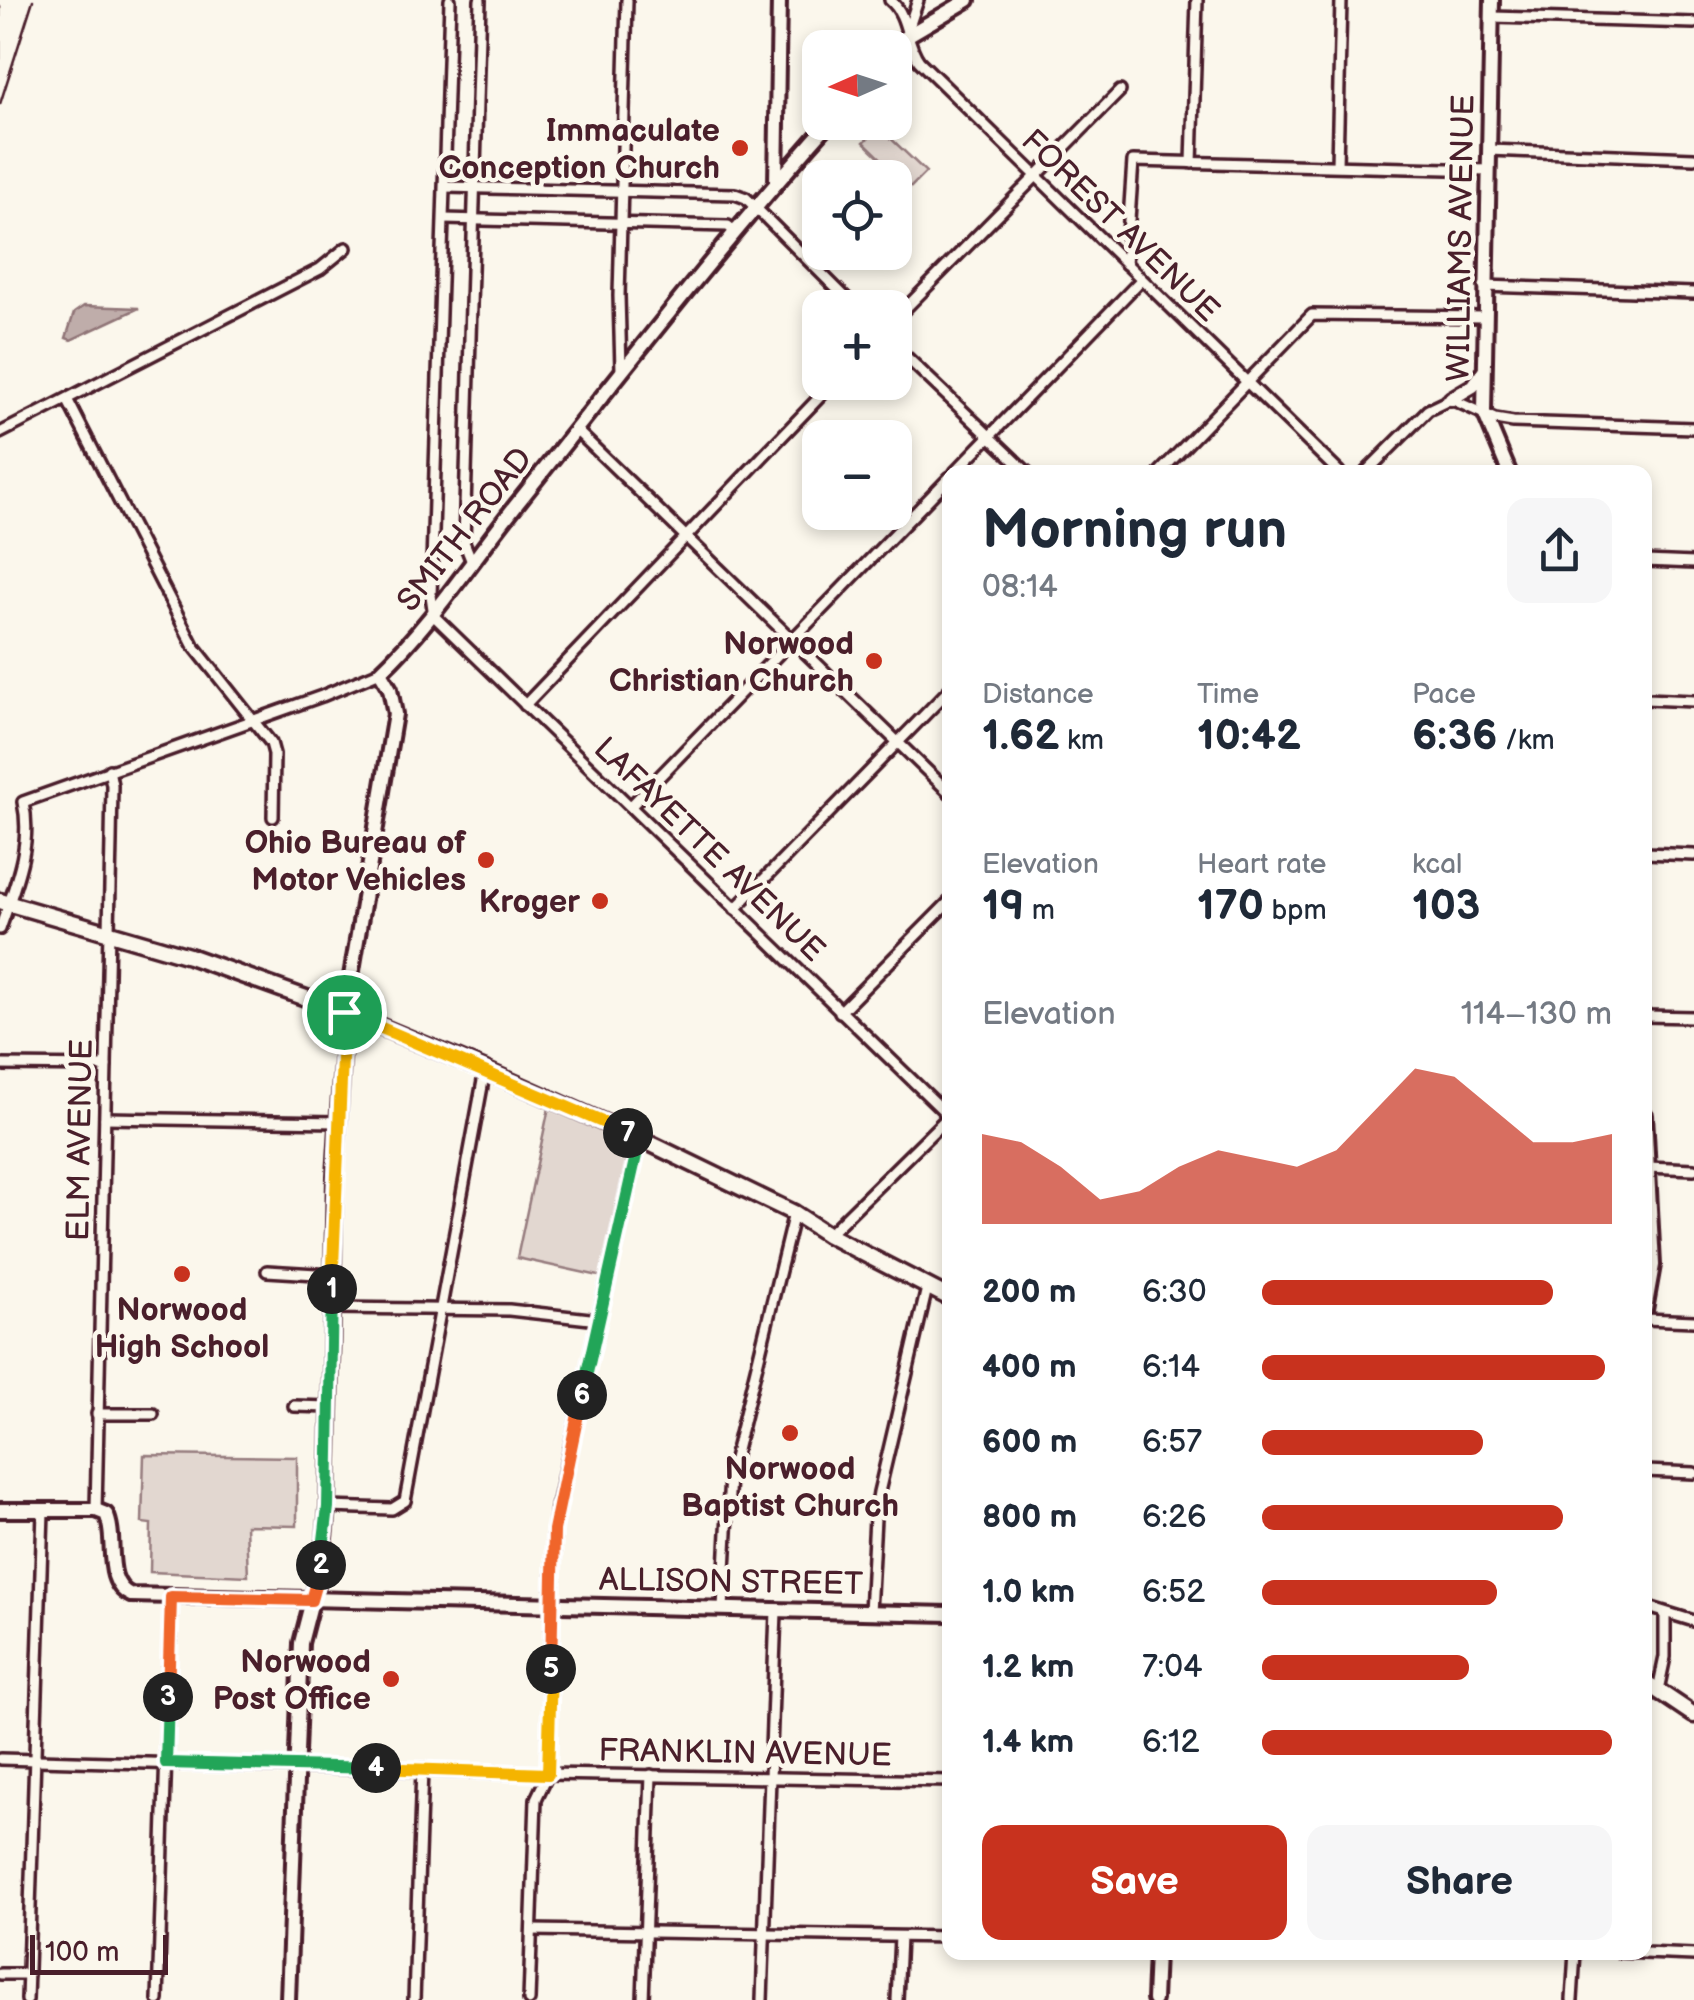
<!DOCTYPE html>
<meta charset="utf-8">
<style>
:root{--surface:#fff;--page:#f6f6f7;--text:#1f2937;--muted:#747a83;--accent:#c8321e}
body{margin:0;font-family:"Balsamiq Sans",sans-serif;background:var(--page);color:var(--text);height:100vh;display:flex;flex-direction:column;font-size:38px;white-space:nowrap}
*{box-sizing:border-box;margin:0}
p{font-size:32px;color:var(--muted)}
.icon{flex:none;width:55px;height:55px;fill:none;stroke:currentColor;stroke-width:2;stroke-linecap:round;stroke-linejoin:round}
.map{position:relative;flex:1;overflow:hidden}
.panel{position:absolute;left:942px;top:465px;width:710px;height:1495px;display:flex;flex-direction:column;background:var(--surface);border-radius:20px;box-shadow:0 5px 15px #0003}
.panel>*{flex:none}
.needle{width:65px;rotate:267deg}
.tools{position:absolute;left:802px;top:30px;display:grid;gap:20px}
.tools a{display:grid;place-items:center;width:110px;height:110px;border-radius:20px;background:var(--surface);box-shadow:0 5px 15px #0003;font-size:50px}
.scale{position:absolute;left:30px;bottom:25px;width:138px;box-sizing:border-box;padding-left:10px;border:5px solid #4a1f2b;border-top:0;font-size:28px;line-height:35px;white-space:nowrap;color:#4a1f2b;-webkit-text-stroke:8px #fbf7ec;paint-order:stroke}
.pin{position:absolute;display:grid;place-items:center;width:85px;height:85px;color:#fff;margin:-42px;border:5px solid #fff;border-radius:50%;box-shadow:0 2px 10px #0007}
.km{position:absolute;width:50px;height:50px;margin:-25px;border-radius:50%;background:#222;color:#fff;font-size:28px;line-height:50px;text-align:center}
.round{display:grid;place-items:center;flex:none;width:105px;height:105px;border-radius:20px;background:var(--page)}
.summary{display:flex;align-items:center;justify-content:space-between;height:170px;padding:0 40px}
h1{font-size:55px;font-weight:700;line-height:75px}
.stats{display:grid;grid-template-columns:repeat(3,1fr);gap:15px;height:170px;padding:10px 40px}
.stats div{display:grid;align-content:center}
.stats b{font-size:42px;font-weight:700}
.stats small{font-size:28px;font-weight:400}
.stats p{font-size:28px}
.chart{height:280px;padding:20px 40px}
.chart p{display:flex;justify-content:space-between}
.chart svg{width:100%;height:180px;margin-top:10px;fill:var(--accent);opacity:.7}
.action{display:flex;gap:20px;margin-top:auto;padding:20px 40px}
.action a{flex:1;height:115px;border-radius:20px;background:var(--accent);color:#fff;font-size:40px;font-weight:700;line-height:115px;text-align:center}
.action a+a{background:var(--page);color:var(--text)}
ul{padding:0 40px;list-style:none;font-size:32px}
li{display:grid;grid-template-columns:160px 120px 1fr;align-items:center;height:75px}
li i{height:25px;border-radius:12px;background:var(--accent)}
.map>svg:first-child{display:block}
.green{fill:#e2d7d0;stroke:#967b7e;stroke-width:2.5}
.water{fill:#bfadaa;stroke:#907477;stroke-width:2.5}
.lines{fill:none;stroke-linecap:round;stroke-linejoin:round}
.street-casing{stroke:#4a1f2b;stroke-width:16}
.secondary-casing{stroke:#4a1f2b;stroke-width:20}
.primary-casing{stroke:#4a1f2b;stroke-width:21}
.street{stroke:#fbf7ec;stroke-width:9}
.secondary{stroke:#fbf7ec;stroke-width:12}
.primary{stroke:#fbf7ec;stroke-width:14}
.rail{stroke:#4a1f2b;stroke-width:2.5}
.split-1-casing{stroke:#fff;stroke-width:20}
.split-2-casing{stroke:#fff;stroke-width:20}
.split-3-casing{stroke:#fff;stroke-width:20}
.split-4-casing{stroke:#fff;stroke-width:20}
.split-5-casing{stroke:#fff;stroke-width:20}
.split-6-casing{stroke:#fff;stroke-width:20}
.split-7-casing{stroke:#fff;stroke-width:20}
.split-8-casing{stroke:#fff;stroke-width:20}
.split-1{stroke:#f5b400;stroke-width:12}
.split-2{stroke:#22a559;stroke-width:12}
.split-3{stroke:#f0652b;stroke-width:12}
.split-4{stroke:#22a559;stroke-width:12}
.split-5{stroke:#f5b400;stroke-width:12}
.split-6{stroke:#f0652b;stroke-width:12}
.split-7{stroke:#22a559;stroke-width:12}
.split-8{stroke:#f5b400;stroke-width:12}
.poi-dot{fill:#c8321e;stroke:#fbf7ec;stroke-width:4}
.labels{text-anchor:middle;stroke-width:9;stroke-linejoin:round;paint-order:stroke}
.poi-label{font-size:32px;font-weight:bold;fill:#4a1f2b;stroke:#fbf7ec;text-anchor:end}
.street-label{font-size:32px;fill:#4a1f2b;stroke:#fbf7ec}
</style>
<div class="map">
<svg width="1694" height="2000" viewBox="0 0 1694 2000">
<rect width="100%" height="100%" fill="#fbf7ec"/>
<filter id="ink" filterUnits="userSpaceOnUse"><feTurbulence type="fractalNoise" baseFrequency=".01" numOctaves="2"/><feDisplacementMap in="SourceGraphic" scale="20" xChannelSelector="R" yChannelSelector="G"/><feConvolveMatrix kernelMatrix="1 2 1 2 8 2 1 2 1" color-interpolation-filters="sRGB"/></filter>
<g filter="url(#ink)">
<g class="green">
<polygon points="879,127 926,172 911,187 899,177 904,189 900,193 895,193 895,178 888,177 895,172 864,142"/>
<polygon points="551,1098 639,1138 608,1278 517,1258"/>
<polygon points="144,1455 297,1457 297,1526 246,1525 248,1576 150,1572 151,1524 142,1523"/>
</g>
<polygon class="water" points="84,306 139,308 71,340 66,338 74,313"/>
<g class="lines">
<g class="street-casing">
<g id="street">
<polyline points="450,0 431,595 434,616 950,1117"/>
<path d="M890,0C909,16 905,42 919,61L1339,472"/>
<polyline points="1492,17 1694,23"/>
<polyline points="907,33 918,0"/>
<polyline points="1489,150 1694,158"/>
<polyline points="1192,163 1197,0"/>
<polyline points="1337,165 1341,0"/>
<polyline points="445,187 735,194 746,198 856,308"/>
<polyline points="444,219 728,226 735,232"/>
<polyline points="1126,264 1133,161 1488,170"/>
<polyline points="1484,286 1694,293"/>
<polyline points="895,319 1120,91"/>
<polyline points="895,346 1027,472"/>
<polyline points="621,370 619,296 627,0"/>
<polyline points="67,399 193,645 271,743 274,754 273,817"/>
<polyline points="577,431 950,793"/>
<polyline points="0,433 320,269 346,248"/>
<polyline points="955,472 1141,280"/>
<polyline points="1160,472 1312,315 1484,317"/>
<polyline points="1366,472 1428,410 1451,399 1495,419 1513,422 1694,428"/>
<polyline points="1645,561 1694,563"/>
<polyline points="472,562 464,542 480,0"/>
<polyline points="1645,699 1694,701"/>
<polyline points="525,705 834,382"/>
<polyline points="631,806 950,477"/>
<polyline points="1645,853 1694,855"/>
<polyline points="735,909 950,689"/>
<path d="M0,929C14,888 33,845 23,802L322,696L380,672"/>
<polyline points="840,1012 950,901"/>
<polyline points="1645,1016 1694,1017"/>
<polyline points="0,1065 106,1066"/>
<polyline points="105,1118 337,1122"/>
<polyline points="1647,1167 1694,1169"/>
<polyline points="828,1235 950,1115"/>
<polyline points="267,1271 333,1275"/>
<polyline points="332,1308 509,1310 599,1320"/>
<polyline points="1645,1319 1694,1321"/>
<polyline points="294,1406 330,1407"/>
<polyline points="97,1414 153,1414"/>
<polyline points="1645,1471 1694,1473"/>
<polyline points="328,1507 392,1509 405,1501 485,1070"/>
<polyline points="96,1510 111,841 112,785 109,770"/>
<polyline points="1645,1606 1694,1621"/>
<polyline points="723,1608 730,1475 794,1213"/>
<polyline points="870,1612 875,1518 879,1492 927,1288"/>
<polyline points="1658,1690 1665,1657 1665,1614"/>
<polyline points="0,1759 548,1774 950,1781"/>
<polyline points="532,1930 950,1937"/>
<polyline points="1619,1952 1694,1955"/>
<polyline points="0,1974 28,1974"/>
<polyline points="27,2000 43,1511"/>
<polyline points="158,2000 171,1597"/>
<polyline points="414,2000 422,1769"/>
<polyline points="529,2000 536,1799 548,1774 554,1530 558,1501 639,1138"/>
<polyline points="643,2000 651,1775"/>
<polyline points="762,2000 776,1611"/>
<polyline points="897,2000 900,1937"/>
<polyline points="1572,2000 1575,1952"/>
</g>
</g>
<g class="secondary-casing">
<g id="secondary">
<polyline points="1492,0 1484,412 1509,472"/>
<polyline points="895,49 907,36 968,0"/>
<polyline points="776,183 779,0"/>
<polyline points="1451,399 1473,386 1484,371"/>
<polyline points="1645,1115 1653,1265 1645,1310"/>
<path d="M0,1510H96L106,1514C118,1538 102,1582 131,1595L950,1614"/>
<path d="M288,2000L301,1643L323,1558L328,1507L335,1176L345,1012L395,714L390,689L380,672C434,621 473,558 520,500C621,373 721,244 830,122"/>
<polyline points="1154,2000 1156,1952"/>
</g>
</g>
<g class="primary-casing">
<g id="primary">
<polyline points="0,901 189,956 345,1012 485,1070 639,1138 794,1213 828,1235 950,1298"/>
<polyline points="1645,1682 1694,1715"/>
</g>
</g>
<use href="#street" class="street"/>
<use href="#secondary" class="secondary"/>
<use href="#primary" class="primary"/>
<g class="rail">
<polyline points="0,7 0,59"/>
<polyline points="0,104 33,0"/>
</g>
</g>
</g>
<g class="lines" filter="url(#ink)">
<g class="split-1-casing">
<polyline id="split-1" points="332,1289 344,1012"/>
</g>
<g class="split-2-casing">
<polyline id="split-2" points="321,1565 328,1507 332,1289"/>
</g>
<g class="split-3-casing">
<polyline id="split-3" points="168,1697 171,1597 311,1600 321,1565"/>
</g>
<g class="split-4-casing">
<polyline id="split-4" points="168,1697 166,1763 376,1768"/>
</g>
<g class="split-5-casing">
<polyline id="split-5" points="376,1768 548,1774 551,1669"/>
</g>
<g class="split-6-casing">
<polyline id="split-6" points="551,1669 554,1530 582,1395"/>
</g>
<g class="split-7-casing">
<polyline id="split-7" points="582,1395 640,1138 628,1133"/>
</g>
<g class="split-8-casing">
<polyline id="split-8" points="344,1012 628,1133"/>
</g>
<use href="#split-1" class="split-1"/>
<use href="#split-2" class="split-2"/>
<use href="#split-3" class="split-3"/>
<use href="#split-4" class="split-4"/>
<use href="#split-5" class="split-5"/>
<use href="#split-6" class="split-6"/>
<use href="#split-7" class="split-7"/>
<use href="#split-8" class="split-8"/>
</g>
<g class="poi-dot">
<circle cx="740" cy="148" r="10"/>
<circle cx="874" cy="661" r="10"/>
<circle cx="486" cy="860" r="10"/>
<circle cx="600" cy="901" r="10"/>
<circle cx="182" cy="1274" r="10"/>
<circle cx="790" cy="1433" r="10"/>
<circle cx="391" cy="1679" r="10"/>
</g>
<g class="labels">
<g class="poi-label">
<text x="720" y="141">Immaculate<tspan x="720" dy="37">Conception Church</tspan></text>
<text x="854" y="654">Norwood<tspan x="854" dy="37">Christian Church</tspan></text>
<text x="466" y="853">Ohio Bureau of<tspan x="466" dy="37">Motor Vehicles</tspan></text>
<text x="580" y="912">Kroger</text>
<text x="182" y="1320" text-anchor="middle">Norwood<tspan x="182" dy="37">High School</tspan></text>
<text x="790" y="1479" text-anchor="middle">Norwood<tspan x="790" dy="37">Baptist Church</tspan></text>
<text x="371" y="1672">Norwood<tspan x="371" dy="37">Post Office</tspan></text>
</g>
<g class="street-label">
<text transform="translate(1121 225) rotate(44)" y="11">FOREST AVENUE</text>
<text transform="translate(1460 238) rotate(-89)" y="11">WILLIAMS AVENUE</text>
<text transform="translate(464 529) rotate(-52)" y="11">SMITH ROAD</text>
<text transform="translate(710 849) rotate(44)" y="11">LAFAYETTE AVENUE</text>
<text transform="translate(79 1140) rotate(-89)" y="11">ELM AVENUE</text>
<text transform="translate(731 1581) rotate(1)" y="11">ALLISON STREET</text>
<text transform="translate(745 1752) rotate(1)" y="11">FRANKLIN AVENUE</text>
</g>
</g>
</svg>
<div class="tools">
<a><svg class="needle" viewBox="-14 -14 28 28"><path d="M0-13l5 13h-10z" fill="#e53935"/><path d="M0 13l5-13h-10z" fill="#747a83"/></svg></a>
<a><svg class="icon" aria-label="locate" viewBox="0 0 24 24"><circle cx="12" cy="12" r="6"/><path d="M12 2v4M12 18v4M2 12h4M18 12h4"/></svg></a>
<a>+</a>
<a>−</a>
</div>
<div class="scale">100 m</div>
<div class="pin" style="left:344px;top:1012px;background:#1e9e55"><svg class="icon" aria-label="arrive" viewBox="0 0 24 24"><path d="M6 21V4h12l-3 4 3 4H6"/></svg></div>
<b class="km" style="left:332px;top:1289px">1</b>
<b class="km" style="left:321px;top:1565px">2</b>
<b class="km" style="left:168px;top:1697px">3</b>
<b class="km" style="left:376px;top:1768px">4</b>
<b class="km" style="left:551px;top:1669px">5</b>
<b class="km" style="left:582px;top:1395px">6</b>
<b class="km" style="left:628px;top:1133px">7</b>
<section class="panel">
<div class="summary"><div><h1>Morning run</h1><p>08:14</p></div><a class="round"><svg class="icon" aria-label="share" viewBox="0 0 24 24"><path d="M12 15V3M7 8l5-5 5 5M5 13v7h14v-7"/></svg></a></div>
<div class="stats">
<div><p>Distance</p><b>1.62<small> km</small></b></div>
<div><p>Time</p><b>10:42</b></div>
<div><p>Pace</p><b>6:36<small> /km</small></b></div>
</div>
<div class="stats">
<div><p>Elevation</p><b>19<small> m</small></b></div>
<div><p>Heart rate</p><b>170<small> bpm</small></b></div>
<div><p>kcal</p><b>103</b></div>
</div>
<div class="chart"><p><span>Elevation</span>114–130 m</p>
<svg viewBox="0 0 160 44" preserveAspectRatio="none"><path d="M0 44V22L10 24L20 30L30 38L40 36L50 30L60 26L70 28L80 30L90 26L100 16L110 6L120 8L130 16L140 24L150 24L160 22V44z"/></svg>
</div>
<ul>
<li><b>200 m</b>6:30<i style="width:83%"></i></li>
<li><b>400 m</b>6:14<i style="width:98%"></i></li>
<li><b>600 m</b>6:57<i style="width:63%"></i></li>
<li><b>800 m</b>6:26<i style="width:86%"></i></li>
<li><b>1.0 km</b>6:52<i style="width:67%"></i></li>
<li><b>1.2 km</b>7:04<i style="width:59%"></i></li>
<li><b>1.4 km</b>6:12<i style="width:100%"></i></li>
</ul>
<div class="action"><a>Save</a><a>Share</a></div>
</section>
</div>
